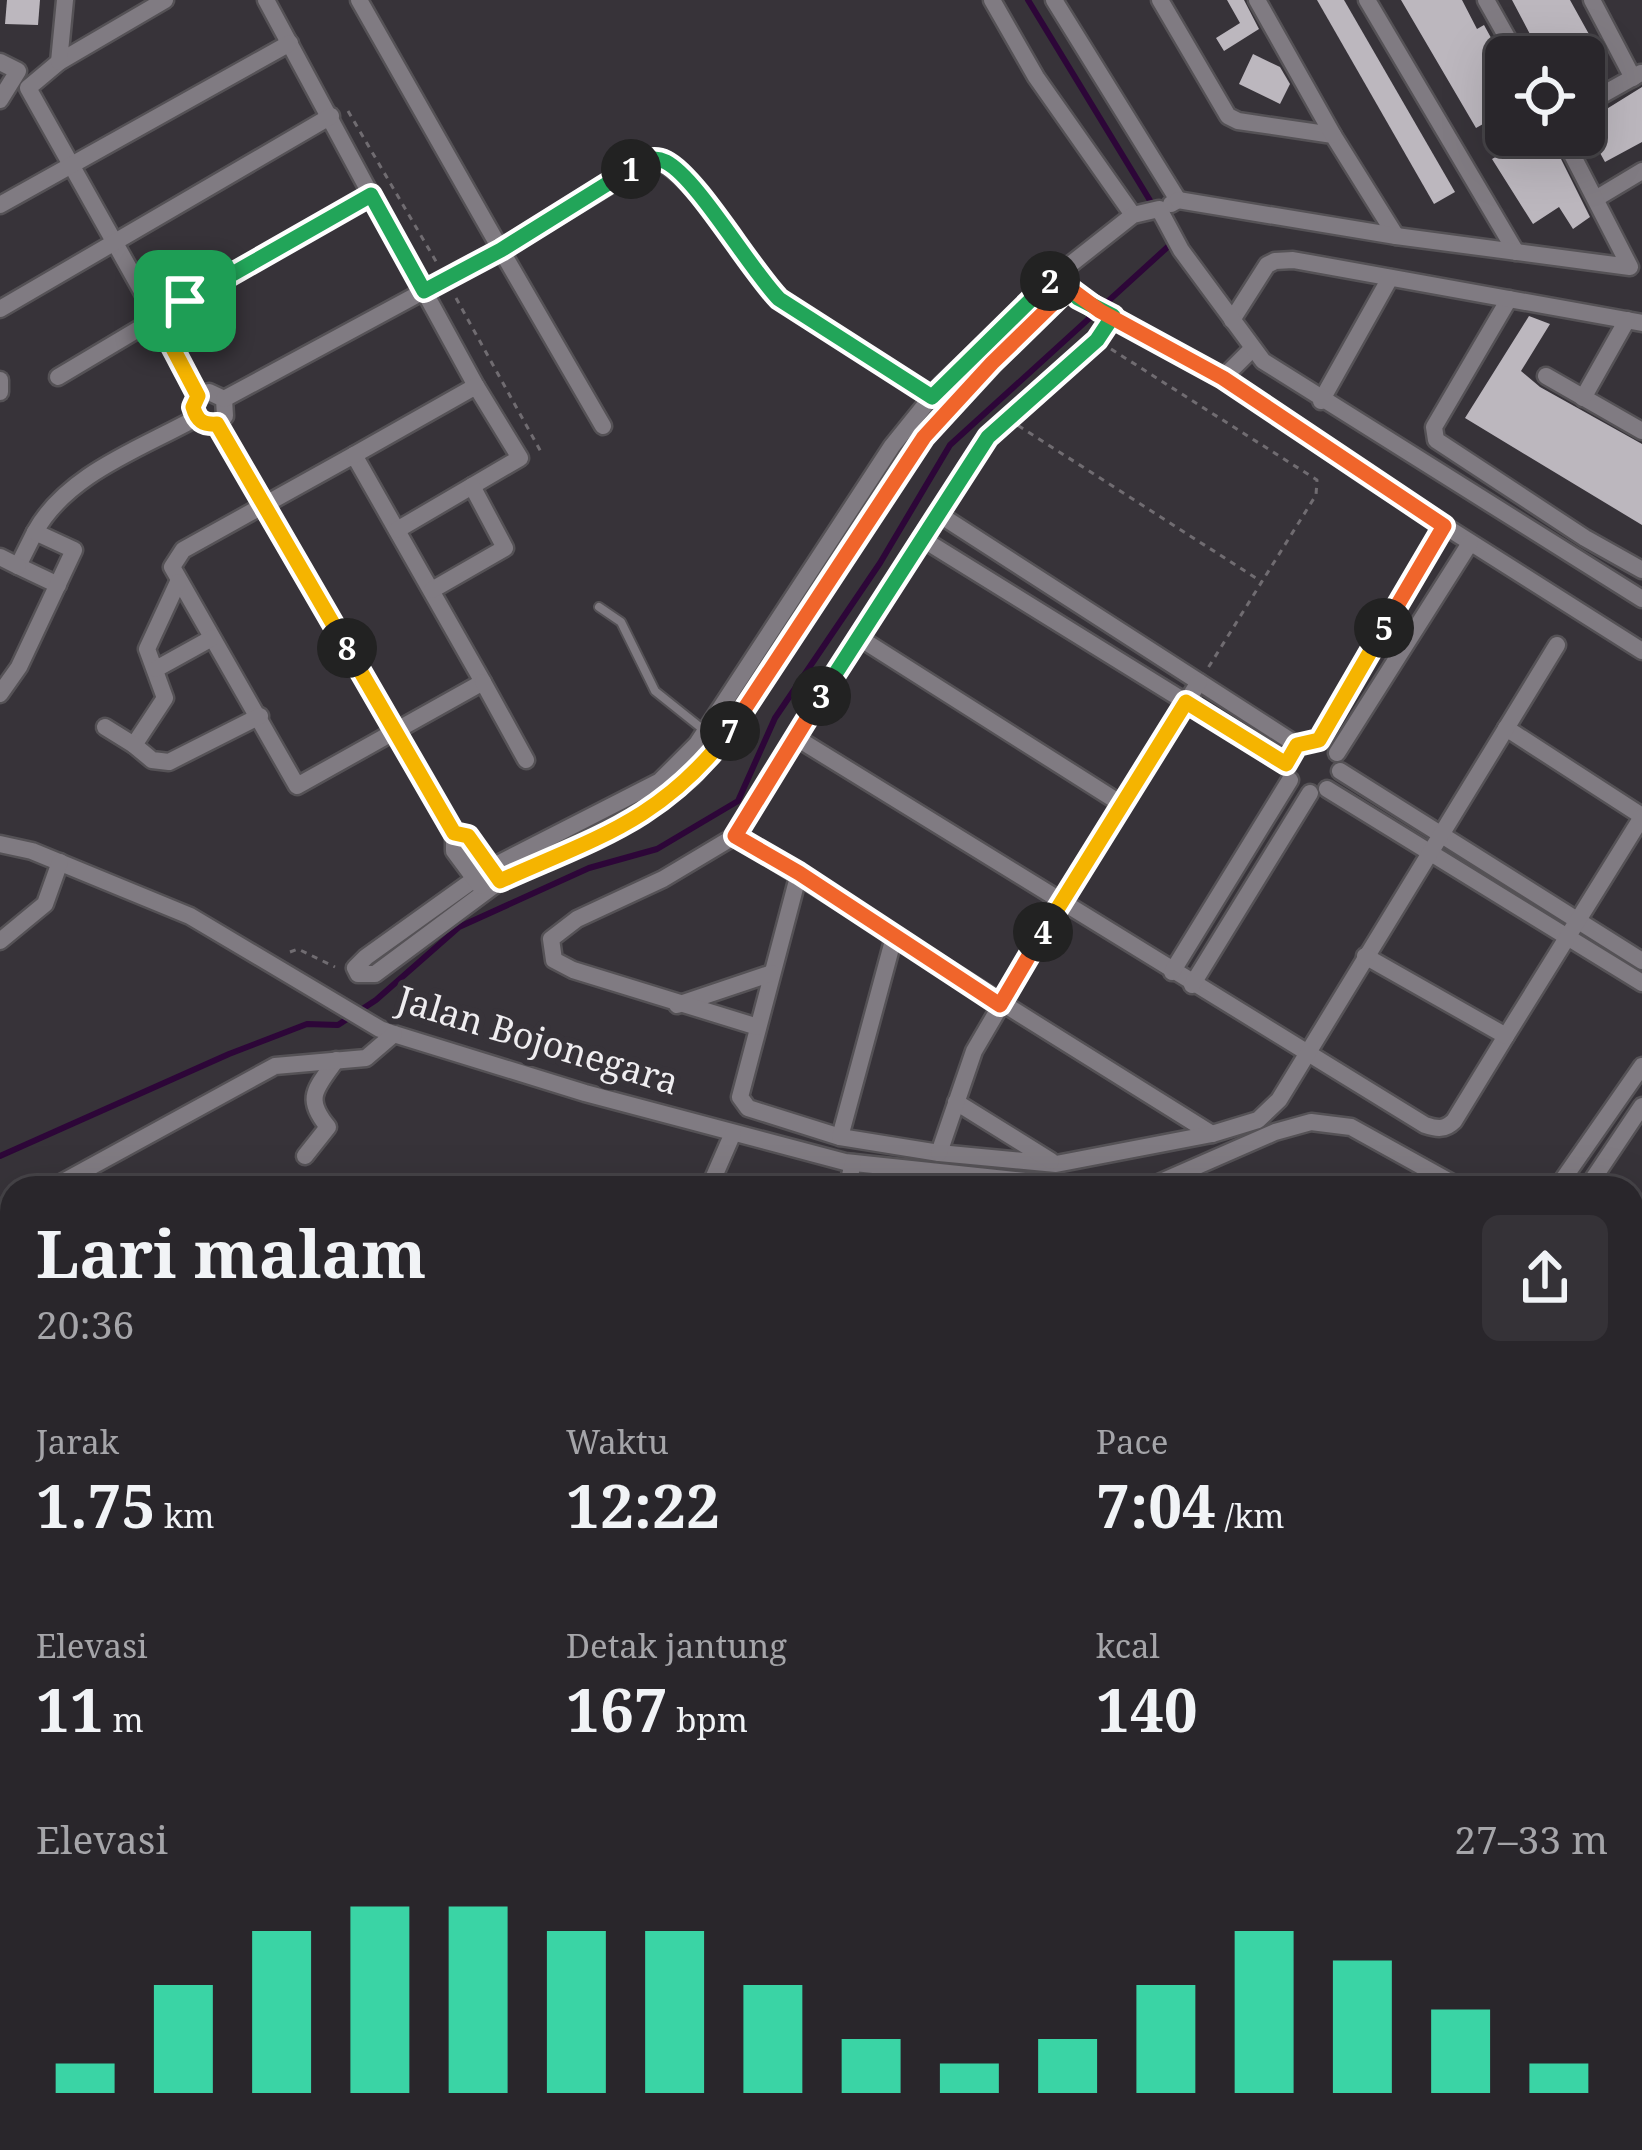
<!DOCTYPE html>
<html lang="id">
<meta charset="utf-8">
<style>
:root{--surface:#29262b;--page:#353237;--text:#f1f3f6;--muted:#a5a5a9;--line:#454347;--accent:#3ad4a5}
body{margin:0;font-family:"Noto Serif",serif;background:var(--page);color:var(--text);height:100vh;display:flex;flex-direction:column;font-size:45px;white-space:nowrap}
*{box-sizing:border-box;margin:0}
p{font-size:39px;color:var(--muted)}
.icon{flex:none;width:66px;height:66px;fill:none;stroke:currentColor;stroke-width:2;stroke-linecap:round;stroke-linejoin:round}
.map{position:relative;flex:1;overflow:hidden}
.sheet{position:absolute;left:0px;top:1176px;width:1644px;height:975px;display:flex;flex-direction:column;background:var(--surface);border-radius:36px 36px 0 0;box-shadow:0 12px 48px #0002,0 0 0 3px var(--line)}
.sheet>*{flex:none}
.buttons{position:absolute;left:1485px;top:36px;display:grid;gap:24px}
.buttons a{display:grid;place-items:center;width:120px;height:120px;border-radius:18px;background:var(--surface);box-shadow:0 12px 48px #0002,0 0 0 3px var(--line);font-size:60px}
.pin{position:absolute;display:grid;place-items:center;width:102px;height:102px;color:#fff;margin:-51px;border-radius:24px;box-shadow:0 6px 18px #0006}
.km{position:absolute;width:60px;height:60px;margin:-30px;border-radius:50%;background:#222;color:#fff;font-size:33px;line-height:60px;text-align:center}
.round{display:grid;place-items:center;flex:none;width:126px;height:126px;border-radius:18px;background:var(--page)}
.headline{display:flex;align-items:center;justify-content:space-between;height:204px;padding:0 36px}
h1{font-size:66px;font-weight:700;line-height:90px}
.metrics{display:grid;grid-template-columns:repeat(3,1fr);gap:18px;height:204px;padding:12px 36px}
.metrics div{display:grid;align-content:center}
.metrics b{font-size:60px;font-weight:700}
.metrics small{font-size:33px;font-weight:400}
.metrics p{font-size:33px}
.chart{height:336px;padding:24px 36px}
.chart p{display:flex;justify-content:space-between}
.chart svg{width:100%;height:216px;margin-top:12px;stroke:var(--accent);stroke-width:6}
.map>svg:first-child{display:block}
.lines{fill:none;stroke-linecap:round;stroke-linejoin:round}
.stream{stroke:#2d0638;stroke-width:6}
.building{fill:#bcb7be}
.lane-casing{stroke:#555256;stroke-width:12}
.street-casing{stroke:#555256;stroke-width:21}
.path{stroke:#706c71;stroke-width:3;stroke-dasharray:6 6;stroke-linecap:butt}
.lane{stroke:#807b82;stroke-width:8}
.street{stroke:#807b82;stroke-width:16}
.split-1-casing{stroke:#fff;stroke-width:24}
.split-2-casing{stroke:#fff;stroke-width:24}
.split-3-casing{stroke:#fff;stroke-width:24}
.split-4-casing{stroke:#fff;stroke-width:24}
.split-5-casing{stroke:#fff;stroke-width:24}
.split-6-casing{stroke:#fff;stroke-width:24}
.split-7-casing{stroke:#fff;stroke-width:24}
.split-8-casing{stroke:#fff;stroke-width:24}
.split-9-casing{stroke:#fff;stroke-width:24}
.split-1{stroke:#22a559;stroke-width:15}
.split-2{stroke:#22a559;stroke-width:15}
.split-3{stroke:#22a559;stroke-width:15}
.split-4{stroke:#f0652b;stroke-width:15}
.split-5{stroke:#f5b400;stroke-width:15}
.split-6{stroke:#f0652b;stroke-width:15}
.split-7{stroke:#f0652b;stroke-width:15}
.split-8{stroke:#f5b400;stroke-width:15}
.split-9{stroke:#f5b400;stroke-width:15}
.labels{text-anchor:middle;stroke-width:12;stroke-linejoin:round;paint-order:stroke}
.street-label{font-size:36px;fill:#efedf0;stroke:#373339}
</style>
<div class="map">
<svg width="1642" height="2150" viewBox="0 0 1642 2150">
<rect width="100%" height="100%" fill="#373339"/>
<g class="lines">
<g class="stream">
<polyline points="1028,0 1154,207"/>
<polyline points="0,1156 229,1054 307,1024 338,1025 376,1000 459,927 589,868 657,849 738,801 775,718 880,563 950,445 1172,243"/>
</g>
</g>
<g class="building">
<polygon points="7,0 40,0 38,25 5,24"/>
<polygon points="1227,0 1244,0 1259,29 1224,51 1216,38 1240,23"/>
<polygon points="1317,0 1344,0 1455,192 1434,204"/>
<polygon points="1401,0 1462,0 1477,29 1484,25 1506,65 1506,111 1476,128"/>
<polygon points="1512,0 1570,0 1605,63 1592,71 1584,57 1542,57"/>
<polygon points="1253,54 1280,67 1290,84 1280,104 1239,84"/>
<polygon points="1642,87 1642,142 1605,162 1594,142 1583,148 1576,135 1584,135 1584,123"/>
<polygon points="1512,135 1549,135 1590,217 1573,229 1559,207 1533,224 1492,159 1518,144"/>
<polygon points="1529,316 1550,324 1521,371 1540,387 1642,444 1642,525 1465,418"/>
</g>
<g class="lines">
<g class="lane-casing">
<polyline id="lane" points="599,607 621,622 655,691 705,731"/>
</g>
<g class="street-casing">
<g id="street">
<polyline points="165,0 59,62 28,88 157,318 371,195 266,0"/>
<polyline points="359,0 501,250 424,291 476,386"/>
<polyline points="992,0 1036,77 1133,215"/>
<polyline points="1054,0 1178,200 1171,204"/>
<polyline points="1160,0 1228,116 1238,121 1333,135 1396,236"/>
<polyline points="1257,0 1333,135"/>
<polyline points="1367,0 1516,252"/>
<polyline points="1486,0 1518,57"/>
<polyline points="1592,0 1633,78"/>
<polyline points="0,62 18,71 0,100"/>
<polyline points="59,62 65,0"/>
<polyline points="1584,105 1641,73"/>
<polyline points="1597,198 1642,171"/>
<polyline points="1178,200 1396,236 1630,267 1562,135"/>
<polyline points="0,205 290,43"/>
<polyline points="1057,275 942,384 892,446 697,744 660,781 490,868 366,957 355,968 358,974 375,974 500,881 635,820 692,777 743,713 924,438 1067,286"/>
<polyline points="1509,299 1434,427 1436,440 1585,538 1642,570"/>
<polyline points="0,309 331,116"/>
<polyline points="1232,320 1267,265 1275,261 1293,260 1642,323"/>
<polyline points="1097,340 1113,317"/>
<polyline points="1546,376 1642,431"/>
<path d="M58,377L157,318L198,396L193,407C197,421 203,425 217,424L225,416L224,399L209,392L198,396"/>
<polyline points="1223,378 1252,349"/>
<polyline points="0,380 0,392"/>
<polyline points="1583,398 1627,320"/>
<polyline points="224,399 424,291 371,195"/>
<polyline points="1321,401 1390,278"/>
<polyline points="217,424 454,834 454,851 480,886"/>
<path d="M603,426L501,250L653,159C693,169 747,266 780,300L932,397"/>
<polygon points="354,455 483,682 297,786 172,567 183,550"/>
<polyline points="354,455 476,386 520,458 397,530"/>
<polyline points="35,532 18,566 58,585"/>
<polyline points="921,538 1286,764"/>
<polyline points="0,557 18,566"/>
<polyline points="178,582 147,649 165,698 134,745 152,760 169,762 260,716"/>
<polyline points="432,590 505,548 472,486"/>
<polyline points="1642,599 1263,361 1181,250 1159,209 1133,215 1057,275 1079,298 1223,378 1372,480 1642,651"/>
<polyline points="858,637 1123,805"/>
<polyline points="156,669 212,638"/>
<polyline points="483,682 526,760"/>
<path d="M0,694L19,667L74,550L35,532C67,474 140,449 196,418"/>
<polyline points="105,727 134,745"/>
<polyline points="1506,728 1642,816"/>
<path d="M795,737L1425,1125C1437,1129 1445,1130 1454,1121L1506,1036"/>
<polyline points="1319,740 1444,526"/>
<polyline points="1337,753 1470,543"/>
<polyline points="1340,771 1642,961"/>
<polyline points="1327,789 1642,983"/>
<polyline points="454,834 468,836 496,876"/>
<polyline points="735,836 1212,1134"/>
<polyline points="0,844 32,851 190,916 380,1029 394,1034 585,1093 845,1162 1092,1188"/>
<polyline points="799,873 740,1097 748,1108 840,1137"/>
<polyline points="894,937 840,1137 939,1153 1056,1164 1212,1134 1258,1120 1279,1100 1557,645"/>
<polyline points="0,941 45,904 60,862"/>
<polyline points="1365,956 1506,1036 1642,817"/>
<polyline points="1172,972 1290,780"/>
<polyline points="1192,985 1310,793"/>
<polyline points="677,1005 772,973"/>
<polyline points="758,1027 573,970 554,960 551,939 577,919 663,879 735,836 937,513 1297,745"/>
<polyline points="956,1102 1051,1161"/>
<polyline points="939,1153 974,1051 1060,904 1199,682"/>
<path d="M305,1156L328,1127C303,1097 317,1088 336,1060"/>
<polyline points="52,1188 275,1066 366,1058 394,1034"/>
<polyline points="709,1188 733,1133"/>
<polyline points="847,1188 853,1163"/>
<polyline points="1147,1188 1275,1132 1311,1122 1351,1127 1461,1188"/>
<polyline points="1557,1188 1642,1066"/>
<polyline points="1587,1188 1642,1106"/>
<polyline points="0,1214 12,1210"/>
<polyline points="0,1695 12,1698"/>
<polyline points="0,1879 12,1880"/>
<polyline points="105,2139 106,2150"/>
<polyline points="328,2139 333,2150"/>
<polyline points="1267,2139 1278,2150"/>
<polyline points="1407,2139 1410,2150"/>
<polyline points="1616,2139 1629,2150"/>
<polyline points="456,2150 468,2139"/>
<polyline points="986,2150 998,2139"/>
<polyline points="1029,2150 1041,2139"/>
</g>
</g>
<g class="path">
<polyline points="348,111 437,263"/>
<polyline points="456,298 541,452"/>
<polyline points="1111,349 1317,480 1316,495 1208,668"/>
<polyline points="1008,419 1262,582"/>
<polyline points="948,497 988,438 1084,351"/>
<polyline points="290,952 298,949 335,967"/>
<polyline points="25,2150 26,2139"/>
</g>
<use href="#lane" class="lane"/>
<use href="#street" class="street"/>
</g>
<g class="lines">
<g class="split-1-casing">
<polyline id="split-1" points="185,301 371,195 424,291 501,250 631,169"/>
</g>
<g class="split-2-casing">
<path id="split-2" d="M631,169C642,162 652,155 666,162C697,178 749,268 779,299L932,397L1050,281"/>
</g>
<g class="split-3-casing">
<polyline id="split-3" points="821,696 988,437 1097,340 1113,316 1078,298 1057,274 1050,281"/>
</g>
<g class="split-4-casing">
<polyline id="split-4" points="821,696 735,836 799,873 1000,1005 1043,932"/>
</g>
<g class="split-5-casing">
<polyline id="split-5" points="1043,932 1186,702 1286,764 1297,745 1319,740 1384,628"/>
</g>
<g class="split-6-casing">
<polyline id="split-6" points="1069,288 1100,311 1223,378 1444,526 1384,628"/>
</g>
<g class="split-7-casing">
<polyline id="split-7" points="730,731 924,437 992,363 1069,288"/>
</g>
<g class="split-8-casing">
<path id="split-8" d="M347,648L454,833L468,836L500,881C598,837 662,820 730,731"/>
</g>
<g class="split-9-casing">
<path id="split-9" d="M185,301L157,318L198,396L193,407C197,421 203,425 217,424L347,648"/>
</g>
<use href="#split-1" class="split-1"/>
<use href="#split-2" class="split-2"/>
<use href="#split-3" class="split-3"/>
<use href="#split-4" class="split-4"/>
<use href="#split-5" class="split-5"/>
<use href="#split-6" class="split-6"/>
<use href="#split-7" class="split-7"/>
<use href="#split-8" class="split-8"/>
<use href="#split-9" class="split-9"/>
</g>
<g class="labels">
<g class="street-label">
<text transform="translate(538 1040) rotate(17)" y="13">Jalan Bojonegara</text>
</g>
</g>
</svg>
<div class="buttons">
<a><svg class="icon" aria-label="locate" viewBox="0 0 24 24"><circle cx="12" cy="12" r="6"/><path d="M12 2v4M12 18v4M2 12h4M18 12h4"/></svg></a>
</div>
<div class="pin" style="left:185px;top:301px;background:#1e9e55"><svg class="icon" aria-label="arrive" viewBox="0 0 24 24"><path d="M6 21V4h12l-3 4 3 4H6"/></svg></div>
<b class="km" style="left:631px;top:169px">1</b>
<b class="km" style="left:1050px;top:281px">2</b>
<b class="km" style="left:821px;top:696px">3</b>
<b class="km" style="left:1043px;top:932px">4</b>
<b class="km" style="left:1384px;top:628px">5</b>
<b class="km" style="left:730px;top:731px">7</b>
<b class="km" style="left:347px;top:648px">8</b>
<section class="sheet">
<div class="headline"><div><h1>Lari malam</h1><p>20:36</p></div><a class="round"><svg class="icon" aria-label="share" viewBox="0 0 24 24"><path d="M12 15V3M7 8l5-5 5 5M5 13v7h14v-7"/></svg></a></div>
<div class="metrics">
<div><p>Jarak</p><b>1.75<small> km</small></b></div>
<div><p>Waktu</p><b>12:22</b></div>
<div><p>Pace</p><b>7:04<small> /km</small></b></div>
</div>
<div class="metrics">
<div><p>Elevasi</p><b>11<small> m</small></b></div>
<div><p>Detak jantung</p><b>167<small> bpm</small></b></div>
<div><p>kcal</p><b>140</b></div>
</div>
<div class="chart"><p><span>Elevasi</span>27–33 m</p>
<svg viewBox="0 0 160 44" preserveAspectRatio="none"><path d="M5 44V38M15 44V22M25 44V11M35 44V6M45 44V6M55 44V11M65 44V11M75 44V22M85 44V33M95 44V38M105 44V33M115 44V22M125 44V11M135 44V17M145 44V27M155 44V38"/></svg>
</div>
</section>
</div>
